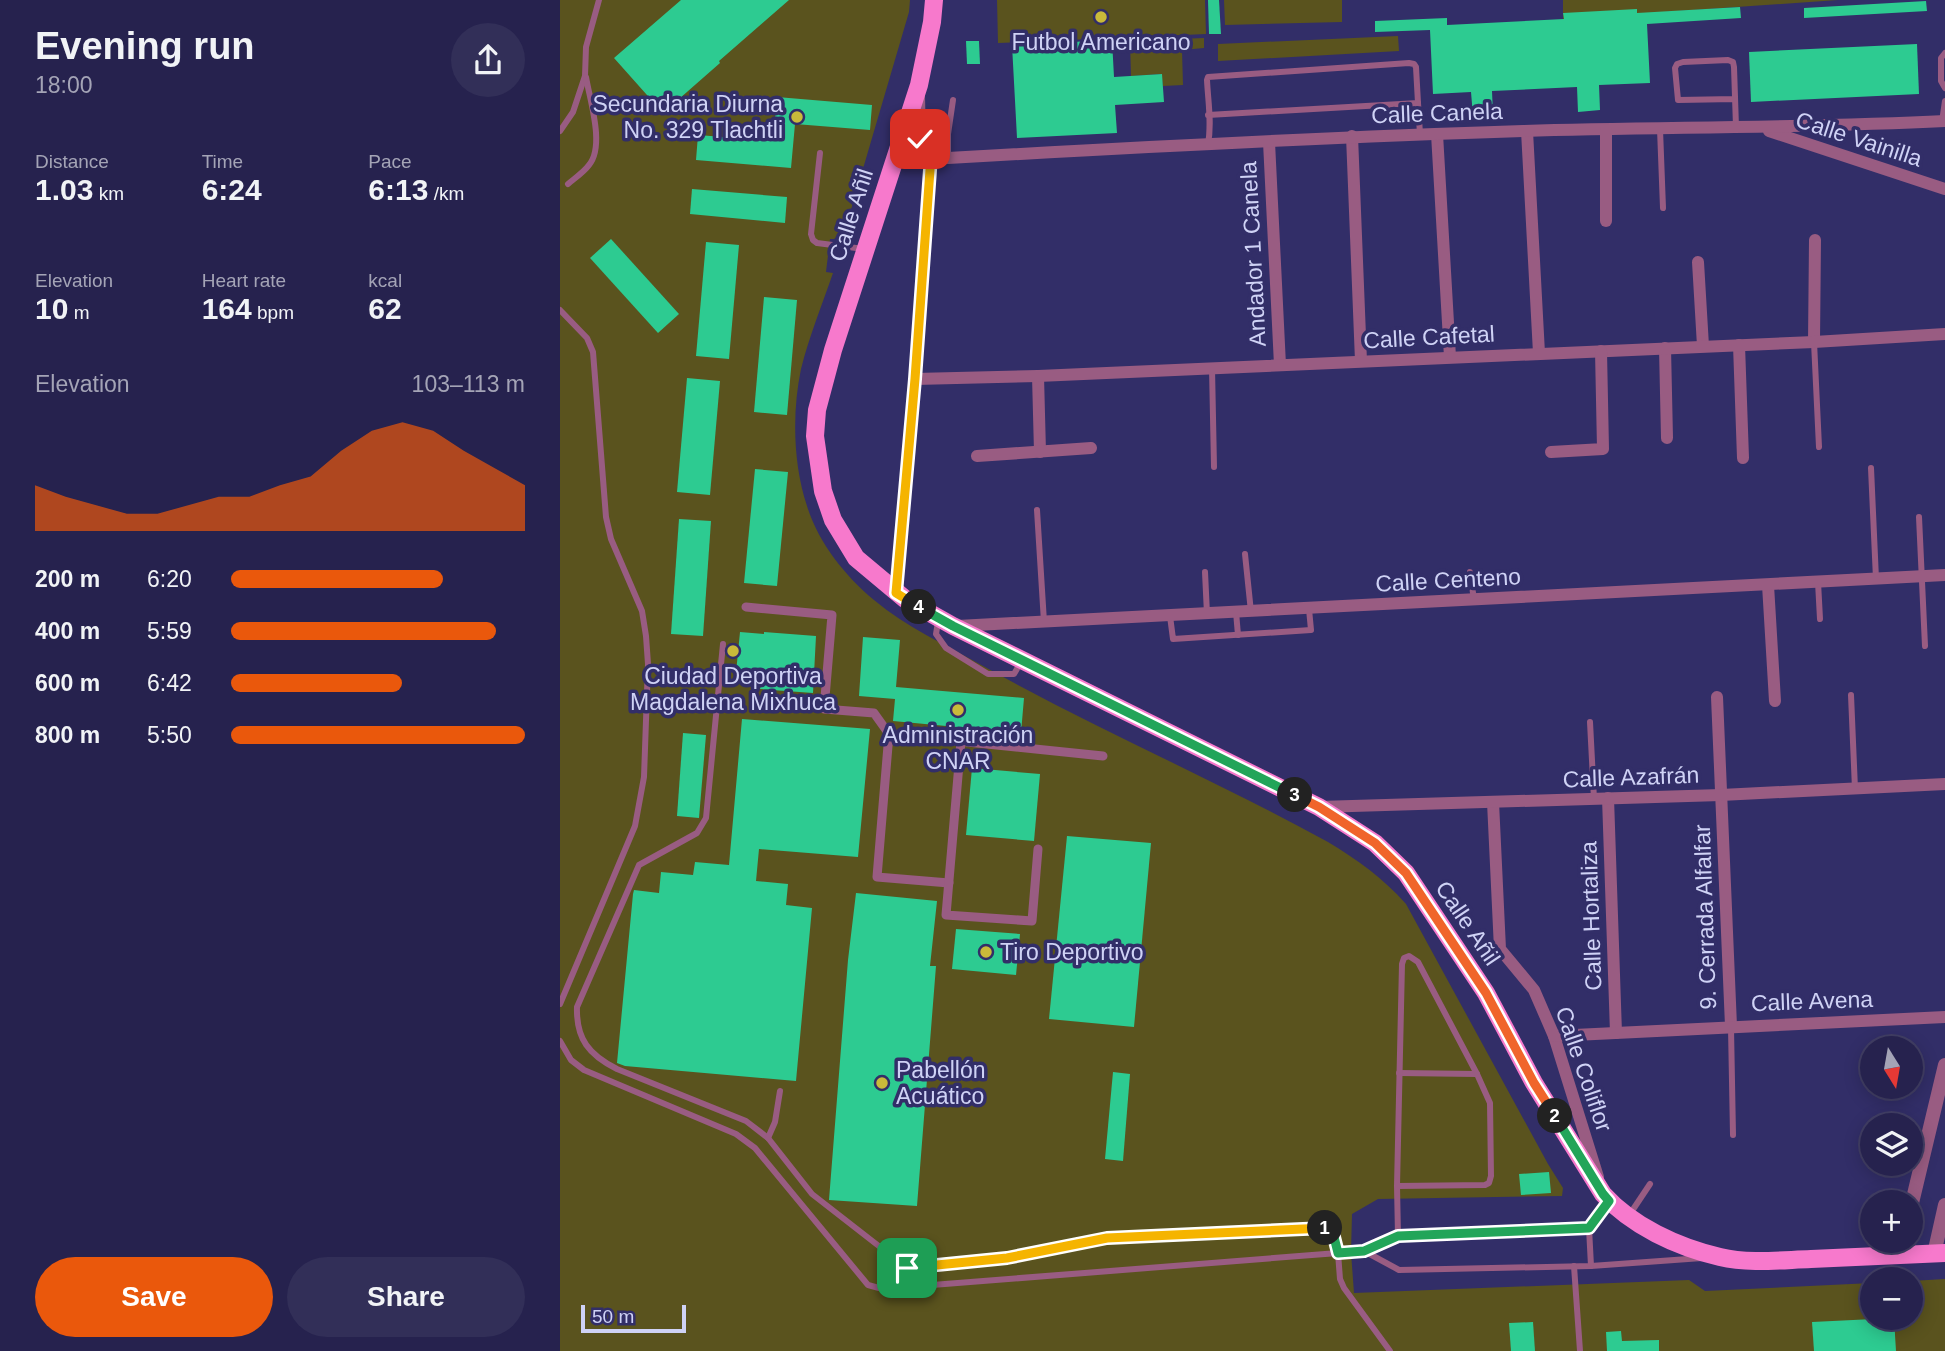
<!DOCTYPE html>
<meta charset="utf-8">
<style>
:root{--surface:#26224e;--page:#322f58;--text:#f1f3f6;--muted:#a4a4b6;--line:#423f66;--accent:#ea580c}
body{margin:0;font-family:Helvetica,sans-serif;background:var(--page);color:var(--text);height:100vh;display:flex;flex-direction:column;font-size:26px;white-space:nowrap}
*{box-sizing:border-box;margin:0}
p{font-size:23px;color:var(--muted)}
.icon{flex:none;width:38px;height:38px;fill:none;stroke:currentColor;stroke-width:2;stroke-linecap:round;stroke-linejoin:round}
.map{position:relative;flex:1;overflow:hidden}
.drawer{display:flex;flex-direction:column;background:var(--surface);width:560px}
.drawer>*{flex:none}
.needle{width:46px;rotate:169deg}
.buttons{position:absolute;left:1300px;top:1036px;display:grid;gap:14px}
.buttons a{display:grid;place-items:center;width:63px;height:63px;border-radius:50%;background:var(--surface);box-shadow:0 4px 18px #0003,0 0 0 2px var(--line);font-size:35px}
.scale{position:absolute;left:21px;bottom:18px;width:105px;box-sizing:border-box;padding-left:7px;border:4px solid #cfd2f5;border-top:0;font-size:19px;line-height:24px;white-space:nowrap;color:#cfd2f5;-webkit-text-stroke:5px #322e68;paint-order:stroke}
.pin{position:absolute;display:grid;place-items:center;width:60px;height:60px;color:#fff;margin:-30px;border-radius:14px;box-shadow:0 4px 10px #0006}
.km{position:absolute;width:35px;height:35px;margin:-18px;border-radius:50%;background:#222;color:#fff;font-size:19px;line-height:35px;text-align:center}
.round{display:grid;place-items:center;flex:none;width:74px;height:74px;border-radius:37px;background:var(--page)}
.overview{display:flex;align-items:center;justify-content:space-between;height:119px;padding:0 35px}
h1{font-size:38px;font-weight:800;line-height:52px}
.figures{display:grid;grid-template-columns:repeat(3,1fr);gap:10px;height:119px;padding:7px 35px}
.figures div{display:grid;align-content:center}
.figures b{font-size:30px;font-weight:800}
.figures small{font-size:19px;font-weight:400}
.figures p{font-size:19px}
.chart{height:196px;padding:14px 35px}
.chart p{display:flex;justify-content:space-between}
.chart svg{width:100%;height:126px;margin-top:7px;fill:var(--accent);opacity:.7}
.cta{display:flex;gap:14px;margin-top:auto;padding:14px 35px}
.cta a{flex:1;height:80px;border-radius:42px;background:var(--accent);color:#fff;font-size:28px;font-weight:800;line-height:80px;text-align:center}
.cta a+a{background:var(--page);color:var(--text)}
ul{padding:0 35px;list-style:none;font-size:23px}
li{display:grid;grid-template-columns:112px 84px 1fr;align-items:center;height:52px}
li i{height:18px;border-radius:9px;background:var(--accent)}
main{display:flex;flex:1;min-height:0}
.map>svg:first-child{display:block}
.green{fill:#5a531e}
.building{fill:#2dcb91}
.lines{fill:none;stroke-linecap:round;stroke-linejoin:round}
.service{stroke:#995c82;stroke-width:6}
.pedestrian{stroke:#995c82;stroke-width:9}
.minor{stroke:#995c82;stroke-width:12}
.tertiary{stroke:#995c82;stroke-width:14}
.primary{stroke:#f779cc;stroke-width:18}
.split-1-casing{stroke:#fff;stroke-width:14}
.split-2-casing{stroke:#fff;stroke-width:14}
.split-3-casing{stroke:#fff;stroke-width:14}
.split-4-casing{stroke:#fff;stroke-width:14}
.split-5-casing{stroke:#fff;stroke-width:14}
.split-1{stroke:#f5b400;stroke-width:9}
.split-2{stroke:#22a559;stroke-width:9}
.split-3{stroke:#f0652b;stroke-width:9}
.split-4{stroke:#22a559;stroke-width:9}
.split-5{stroke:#f5b400;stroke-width:9}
.poi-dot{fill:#c9ba3a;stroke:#322e68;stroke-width:2.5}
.labels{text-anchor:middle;stroke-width:7;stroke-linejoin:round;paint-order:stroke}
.poi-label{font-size:23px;fill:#cfd2f5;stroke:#322e68}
.street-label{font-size:23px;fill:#cfd2f5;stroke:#322e68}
</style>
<main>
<section class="drawer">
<div class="overview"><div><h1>Evening run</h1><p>18:00</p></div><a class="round"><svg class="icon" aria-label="share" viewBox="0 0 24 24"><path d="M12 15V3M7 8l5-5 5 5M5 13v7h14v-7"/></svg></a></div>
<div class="figures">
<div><p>Distance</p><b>1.03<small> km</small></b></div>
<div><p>Time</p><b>6:24</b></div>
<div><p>Pace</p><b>6:13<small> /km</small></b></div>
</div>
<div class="figures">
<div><p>Elevation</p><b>10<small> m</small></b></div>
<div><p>Heart rate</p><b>164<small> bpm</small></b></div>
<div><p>kcal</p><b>62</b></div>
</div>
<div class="chart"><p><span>Elevation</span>103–113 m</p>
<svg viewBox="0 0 160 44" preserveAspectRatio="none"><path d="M0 44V28L10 32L20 35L30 38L40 38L50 35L60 32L70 32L80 28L90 25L100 16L110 9L120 6L130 9L140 16L150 22L160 28V44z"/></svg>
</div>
<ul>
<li><b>200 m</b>6:20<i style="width:72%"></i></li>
<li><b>400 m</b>5:59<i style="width:90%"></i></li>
<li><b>600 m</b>6:42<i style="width:58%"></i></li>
<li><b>800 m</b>5:50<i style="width:100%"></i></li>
</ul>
<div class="cta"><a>Save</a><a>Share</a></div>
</section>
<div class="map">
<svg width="1385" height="1351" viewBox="0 0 1385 1351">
<rect width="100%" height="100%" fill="#322e68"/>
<g class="green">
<path d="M0,0H350L349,12L285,230L274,239H270L266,272L273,273C262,305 249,337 241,369C232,412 233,464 247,506C258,542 285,576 314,600C346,627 386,645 423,666C536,729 655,780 768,842C798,860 823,878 846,904L988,1164L1003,1188L1002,1196L818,1199L792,1214L791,1252L794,1293L1129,1280L1145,1291L1312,1283V1318H1351V1281L1385,1279V1351H0Z"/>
<polygon points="437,0 645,0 646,34 438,43"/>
<polygon points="664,0 782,0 782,22 665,25"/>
<polygon points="1003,0 1278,0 1003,19"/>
<polygon points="838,36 839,51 658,61 658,44"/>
<polygon points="644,38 644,48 622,50 623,85 603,86 601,74 571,76 570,41"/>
</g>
<g class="building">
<polygon points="121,0 229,0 159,61 160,63 103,113 54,58"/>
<polygon points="648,0 659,0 661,34 649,34"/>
<polygon points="1366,1 1367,11 1244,18 1244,8"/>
<polygon points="1180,7 1181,18 1087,24 1090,83 1039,85 1040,110 1018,112 1017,87 932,91 933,115 913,116 911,92 873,94 870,30 815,32 815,21 887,18 887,25 1004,19 1003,13 1077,9 1077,13"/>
<polygon points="552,40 554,77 602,74 604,102 555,105 557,133 457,138 452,45"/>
<polygon points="406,41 419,41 420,64 407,64"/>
<polygon points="1357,44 1359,94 1191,102 1189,52"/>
<polygon points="217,97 312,105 310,130 235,124 231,168 136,160 138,135 213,141"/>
<polygon points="132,189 227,197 225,223 130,214"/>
<polygon points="51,239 119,314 98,333 30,258"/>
<polygon points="146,242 179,245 169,359 136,356"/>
<polygon points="204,297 237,300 227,415 194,412"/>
<polygon points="127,378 160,381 150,495 117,492"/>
<polygon points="195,469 228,472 217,586 184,583"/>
<polygon points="119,519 151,521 143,636 111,634"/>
<polygon points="180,632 204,634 204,632 256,636 253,693 200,689 201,685 175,683"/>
<polygon points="303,637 340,640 336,687 464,698 461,733 333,721 335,699 299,696"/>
<polygon points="182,719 310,729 298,857 199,849 196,881 228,884 226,905 252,908 236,1081 65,1066 57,1063 73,894 74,890 99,893 101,872 133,875 135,862 169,865"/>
<polygon points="123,733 146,735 139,818 117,816"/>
<polygon points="412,768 480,774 474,841 406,835"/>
<polygon points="507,836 591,843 574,1027 489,1019"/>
<polygon points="296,893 377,901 370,966 376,966 357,1206 269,1200 288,960"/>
<polygon points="396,929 460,934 456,975 392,969"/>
<polygon points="553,1072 570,1074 563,1161 545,1159"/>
<polygon points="989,1172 991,1193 961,1195 959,1174"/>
<polygon points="1334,1318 1336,1351 1254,1351 1252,1322"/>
<polygon points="973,1322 975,1351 951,1351 949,1323"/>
<polygon points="1061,1331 1062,1341 1099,1340 1099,1351 1047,1351 1046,1332"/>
</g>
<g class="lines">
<g class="service">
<polyline points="1385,53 1381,58 1381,81 1385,88"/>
<polyline points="1175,99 1118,100 1115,68 1117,64 1123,62 1168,60 1173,62 1174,67 1176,127"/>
<polyline points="858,103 860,134"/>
<polyline points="1382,122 1385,101"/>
<polyline points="1100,129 1103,208"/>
<polyline points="0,131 13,112 25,76 26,47 39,0"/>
<path d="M648,144C652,123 648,101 647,80L648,77L849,63L854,64L856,67L858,103L648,115"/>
<polyline points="260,153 251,234 253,240 257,243 304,249"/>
<polyline points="388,158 388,134 393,100"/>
<path d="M8,184C15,178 24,172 29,165C45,146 30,101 26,77"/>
<polyline points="0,310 27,338 33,352 46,517 51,539 82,611 86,636 88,664 84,777 75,826 0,1004"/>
<polyline points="1254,342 1259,447"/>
<polyline points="652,368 654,467"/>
<polyline points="1311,468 1316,579"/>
<polyline points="477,510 484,622"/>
<polyline points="1359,517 1365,646"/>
<polyline points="685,554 691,612"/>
<polyline points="645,572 647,614"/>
<polyline points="910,572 914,600"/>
<polyline points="1258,582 1260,619"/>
<polyline points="676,612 678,635"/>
<polyline points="610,616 613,639 751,630 749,609"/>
<polyline points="378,622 376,634 386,648 428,674 454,674 461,662"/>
<path d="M163,644L146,818L137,833L79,865L17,1007C16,1039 29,1055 57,1069L186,1121L208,1138L252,1194L347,1268L447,1258L547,1238L759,1227L767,1228L774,1237L778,1253L804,1251"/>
<polyline points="1291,695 1295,789"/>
<polyline points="1030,722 1034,799"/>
<polyline points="1171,1028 1173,1135"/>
<polyline points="0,1041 11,1060 24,1070 176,1134 195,1148 308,1285 319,1288 334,1288 778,1253 780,1279 784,1288 830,1351"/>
<polyline points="839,1073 917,1074"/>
<polyline points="208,1138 215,1122 220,1091"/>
<polyline points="837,1186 925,1185 929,1183 931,1176 930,1103 917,1074 858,962 849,956 844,958 842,964 837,1186 838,1236"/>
<polyline points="1070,1214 1090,1184"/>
<polyline points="1029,1228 838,1236 804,1251 839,1270 1031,1266 1142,1258"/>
<polyline points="1014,1266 1020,1351"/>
<polyline points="1031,1266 1029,1228 1049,1201"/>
</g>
<g class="pedestrian">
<polyline points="186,607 272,615 264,709 314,713 329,734 543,756"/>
<polyline points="329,734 317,877 389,883"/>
<polyline points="401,741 386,915 472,921 478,849"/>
</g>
<g class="minor">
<polyline points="967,131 979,353"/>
<polyline points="1209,131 1385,189"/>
<polyline points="877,134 890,357"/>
<polyline points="792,136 801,361"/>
<polyline points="709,142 720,365"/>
<path d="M371,156L388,158C579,147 771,137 963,131C1103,127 1244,128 1385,121"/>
<polyline points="1046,221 1046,130"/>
<polyline points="1138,262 1143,346"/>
<polyline points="1254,342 1255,240"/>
<polyline points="1179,345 1183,458"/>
<polyline points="1105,348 1107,438"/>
<polyline points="478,376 480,452"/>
<polyline points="355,379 478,376 1254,342 1385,334"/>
<polyline points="991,452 1043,449 1041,351"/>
<polyline points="417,456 531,448"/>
<polyline points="1208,585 1215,701"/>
<polyline points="336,592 355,379 371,156 360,139 359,96"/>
<polyline points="397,626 1385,575"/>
<polyline points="1157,697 1171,1026"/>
<polyline points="1048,798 1056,1033"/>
<polyline points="933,802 940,949 974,990 994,1036 1038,1177"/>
<polyline points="759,807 1161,795 1385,784"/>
<polyline points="994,1036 1385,1017"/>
</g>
<g class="tertiary">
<polyline points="1351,1207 1385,1065"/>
<polyline points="1374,1254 1385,1205"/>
</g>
<path class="primary" d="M374,0L372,22L359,85L273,350L257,410L255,436L263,491L273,520L296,558L345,599L393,626L759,807L815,843L846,873L926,993L974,1083L1043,1194C1072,1226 1117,1247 1160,1257C1189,1264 1221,1260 1251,1259C1295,1257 1340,1255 1385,1253"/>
</g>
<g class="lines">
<g class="split-1-casing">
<polyline id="split-1" points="347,1268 447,1258 547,1238 765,1228"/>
</g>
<g class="split-2-casing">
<polyline id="split-2" points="765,1228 767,1228 774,1237 778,1253 804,1251 838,1236 1029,1228 1049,1201 1043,1194 995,1116"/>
</g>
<g class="split-3-casing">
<polyline id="split-3" points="735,795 759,807 815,843 846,873 926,993 974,1083 995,1116"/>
</g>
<g class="split-4-casing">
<polyline id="split-4" points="359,607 393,626 735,795"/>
</g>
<g class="split-5-casing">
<polyline id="split-5" points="359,607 336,593 355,379 371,156 360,139"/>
</g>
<use href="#split-1" class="split-1"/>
<use href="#split-2" class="split-2"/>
<use href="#split-3" class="split-3"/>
<use href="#split-4" class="split-4"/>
<use href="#split-5" class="split-5"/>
</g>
<g class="poi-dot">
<circle cx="541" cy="17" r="7"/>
<circle cx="237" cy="117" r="7"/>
<circle cx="173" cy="651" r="7"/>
<circle cx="398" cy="710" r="7"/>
<circle cx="426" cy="952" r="7"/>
<circle cx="322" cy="1083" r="7"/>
</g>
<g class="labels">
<g class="poi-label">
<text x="541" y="50">Futbol Americano</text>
<text x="223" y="112" text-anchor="end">Secundaria Diurna<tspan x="223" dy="26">No. 329 Tlachtli</tspan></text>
<text x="173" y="684">Ciudad Deportiva<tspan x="173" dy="26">Magdalena Mixhuca</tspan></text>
<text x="398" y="743">Administración<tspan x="398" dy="26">CNAR</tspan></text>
<text x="440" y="960" text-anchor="start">Tiro Deportivo</text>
<text x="336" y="1078" text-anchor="start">Pabellón<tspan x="336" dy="26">Acuático</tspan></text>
</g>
<g class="street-label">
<text transform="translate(877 113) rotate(-2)" y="8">Calle Canela</text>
<text transform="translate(1299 139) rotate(18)" y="8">Calle Vainilla</text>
<text transform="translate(291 215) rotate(-72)" y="8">Calle Añil</text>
<text transform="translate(693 254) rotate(-93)" y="8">Andador 1 Canela</text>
<text transform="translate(869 337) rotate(-3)" y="8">Calle Cafetal</text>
<text transform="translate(888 580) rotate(-3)" y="8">Calle Centeno</text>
<text transform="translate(1071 777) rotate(-2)" y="8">Calle Azafrán</text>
<text transform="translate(1031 916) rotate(-92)" y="8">Calle Hortaliza</text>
<text transform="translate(1145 917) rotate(-92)" y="8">9. Cerrada Alfalfar</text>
<text transform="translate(908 923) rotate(56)" y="8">Calle Añil</text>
<text transform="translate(1252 1001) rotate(-2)" y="8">Calle Avena</text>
<text transform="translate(1024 1069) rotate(71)" y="8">Calle Coliflor</text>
</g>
</g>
</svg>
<div class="buttons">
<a><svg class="needle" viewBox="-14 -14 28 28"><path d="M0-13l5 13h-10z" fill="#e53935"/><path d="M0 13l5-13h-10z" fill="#a4a4b6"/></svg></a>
<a><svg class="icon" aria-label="layers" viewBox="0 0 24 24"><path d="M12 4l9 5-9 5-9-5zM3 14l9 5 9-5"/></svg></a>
<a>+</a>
<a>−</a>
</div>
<div class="scale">50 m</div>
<div class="pin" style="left:347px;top:1268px;background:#1e9e55"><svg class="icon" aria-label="arrive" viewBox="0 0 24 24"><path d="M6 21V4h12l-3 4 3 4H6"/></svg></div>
<div class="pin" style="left:360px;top:139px;background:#d93025"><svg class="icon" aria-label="check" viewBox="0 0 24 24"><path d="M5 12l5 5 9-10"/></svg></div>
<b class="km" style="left:765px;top:1228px">1</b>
<b class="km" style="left:995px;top:1116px">2</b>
<b class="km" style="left:735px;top:795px">3</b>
<b class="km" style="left:359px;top:607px">4</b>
</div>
</main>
